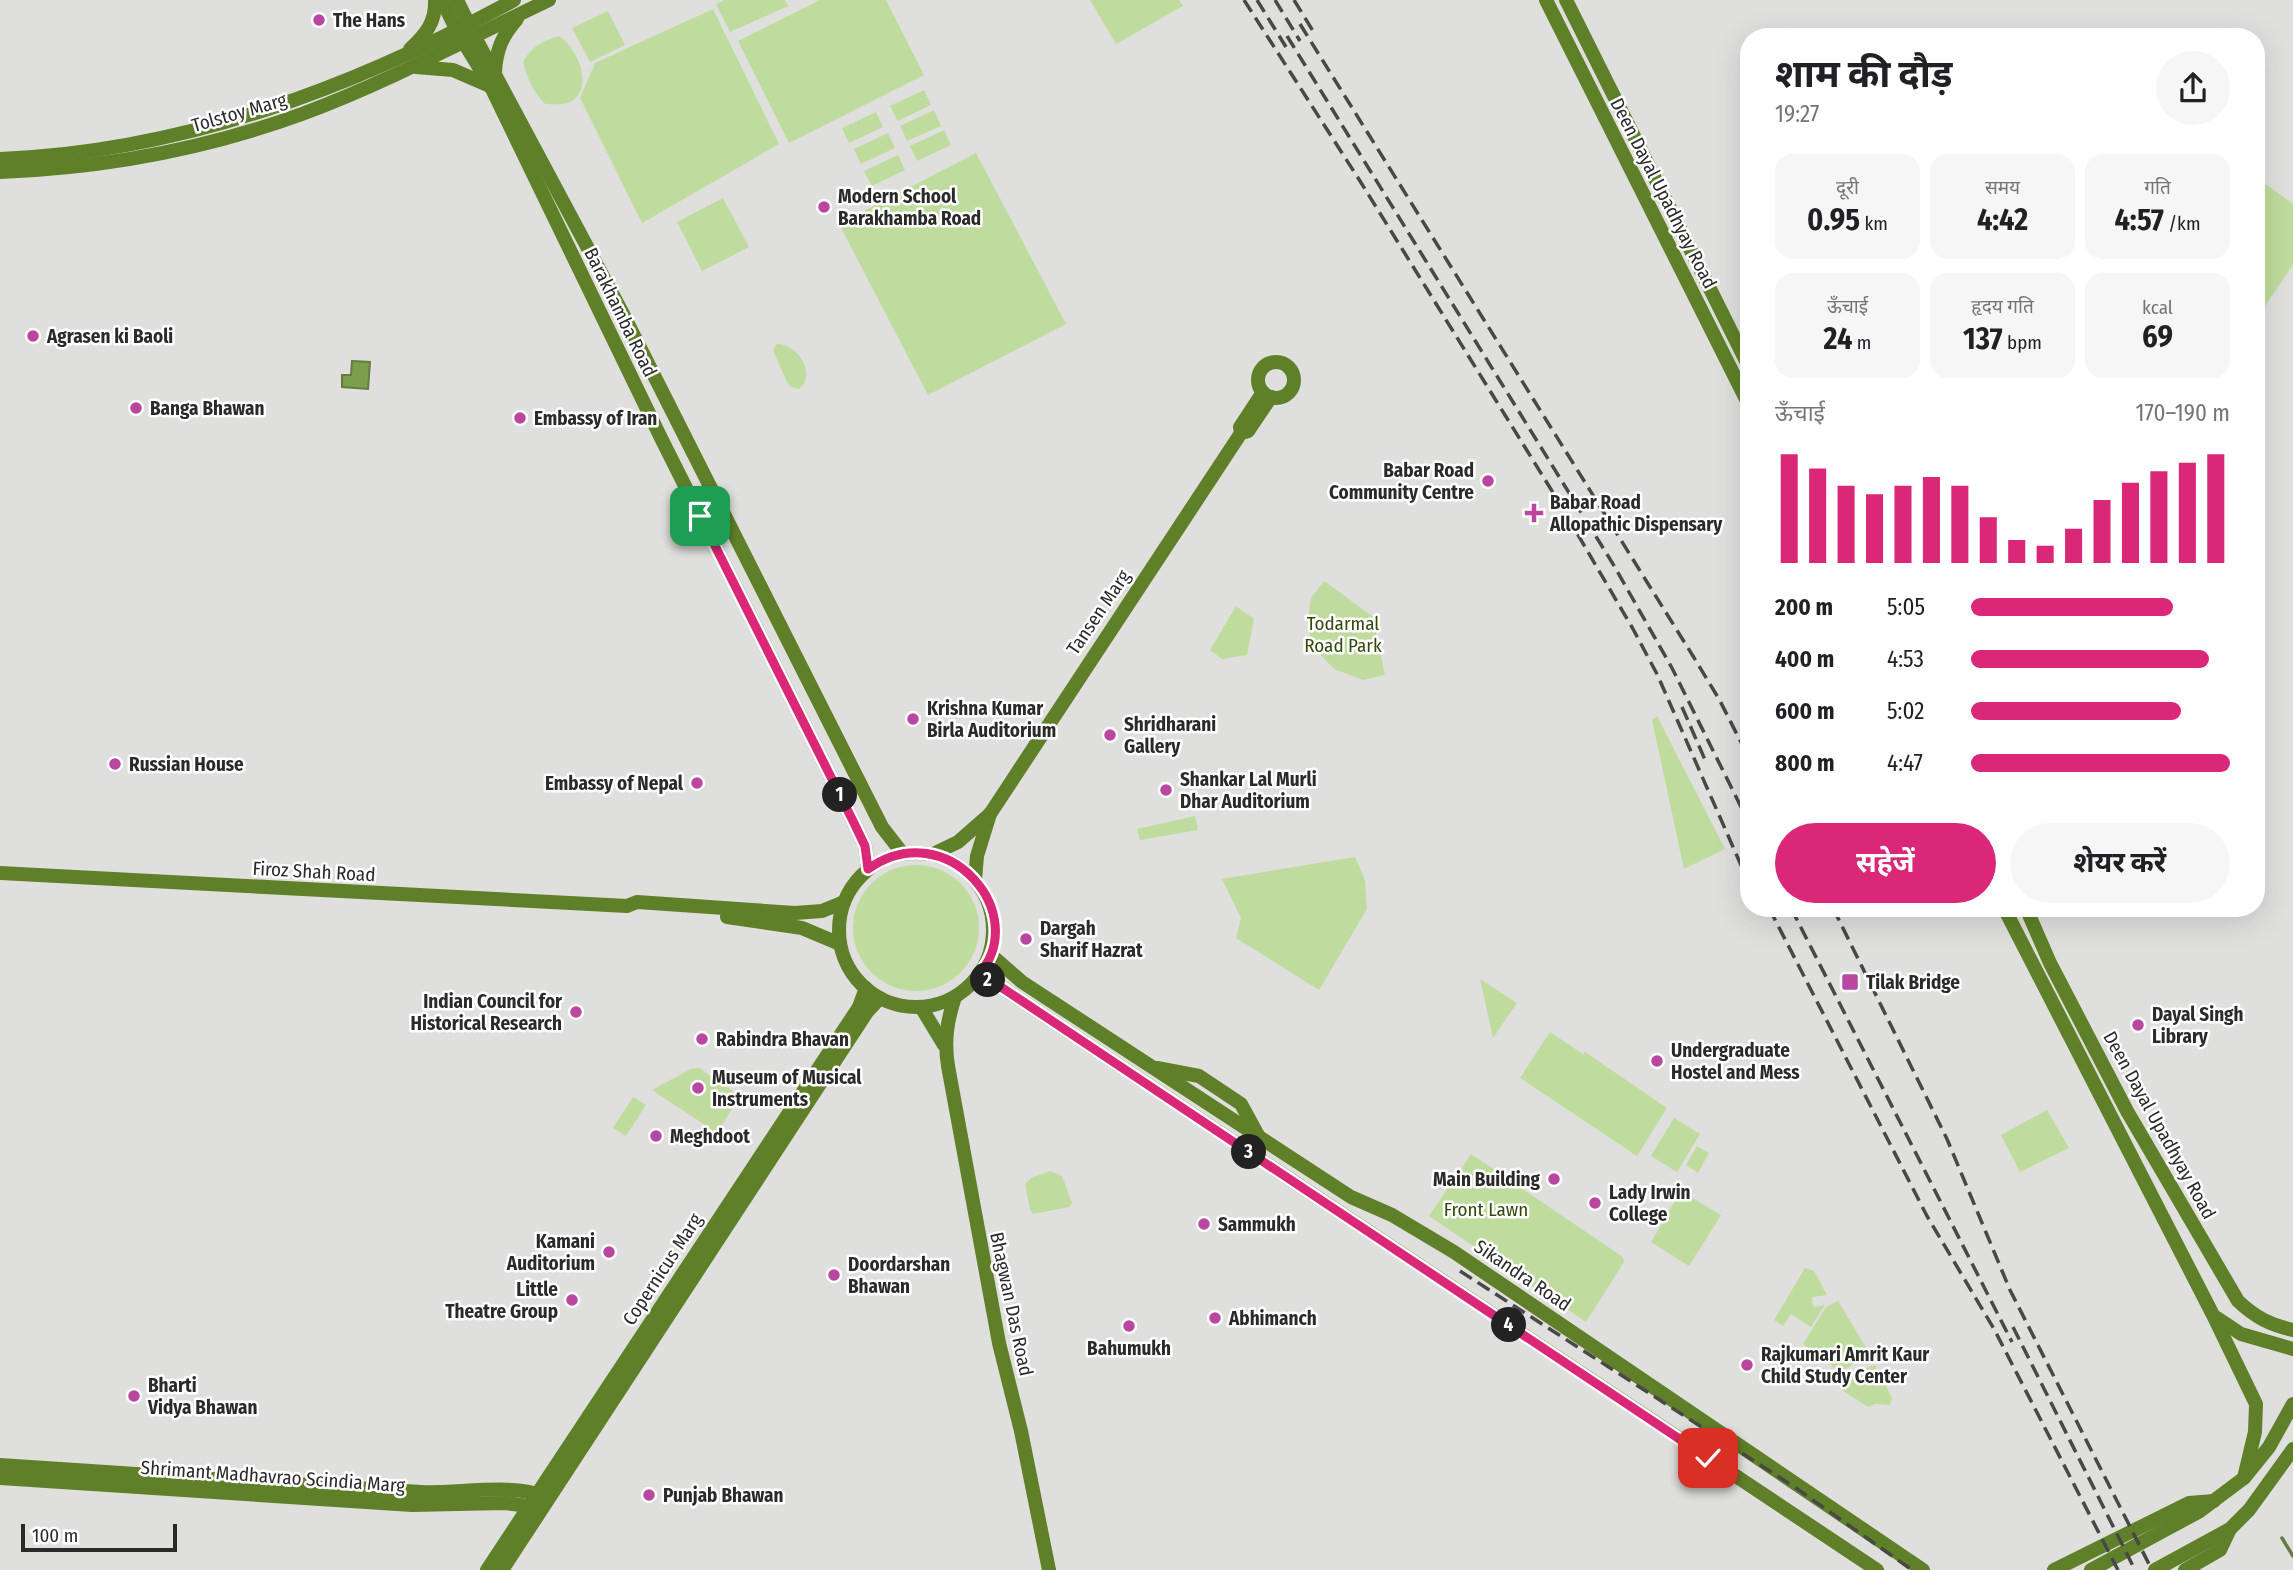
<!DOCTYPE html>
<html lang="hi">
<meta charset="utf-8">
<style>
:root{--surface:#fff;--page:#f6f6f6;--text:#202124;--muted:#757577;--accent:#db2777}
body{margin:0;font-family:"Fira Sans Condensed","Noto Sans Devanagari",sans-serif;background:var(--page);color:var(--text);height:100vh;display:flex;flex-direction:column;font-size:26px;white-space:nowrap}
*{box-sizing:border-box;margin:0}
p{font-size:23px;color:var(--muted)}
.icon{flex:none;width:38px;height:38px;fill:none;stroke:currentColor;stroke-width:2;stroke-linecap:round;stroke-linejoin:round}
.map{position:relative;flex:1;overflow:hidden}
.sheet{position:absolute;left:1740px;top:28px;width:525px;height:889px;display:flex;flex-direction:column;background:var(--surface);border-radius:28px;box-shadow:0 7px 28px #0002}
.sheet>*{flex:none}
.scale{position:absolute;left:21px;bottom:18px;width:156px;box-sizing:border-box;padding-left:7px;border:4px solid #2a2b29;border-top:0;font-size:19px;line-height:24px;white-space:nowrap;color:#2a2b29;-webkit-text-stroke:5px #fff;paint-order:stroke}
.pin{position:absolute;display:grid;place-items:center;width:60px;height:60px;color:#fff;margin:-30px;border-radius:14px;box-shadow:0 4px 10px #0006}
.km{position:absolute;width:35px;height:35px;margin:-18px;border-radius:50%;background:#222;color:#fff;font-size:19px;line-height:35px;text-align:center}
.round{display:grid;place-items:center;flex:none;width:74px;height:74px;border-radius:37px;background:var(--page)}
.headline{display:flex;align-items:center;justify-content:space-between;height:119px;padding:0 35px}
h1{font-size:38px;font-weight:700;line-height:52px}
.metrics{display:grid;grid-template-columns:repeat(3,1fr);gap:10px;height:119px;padding:7px 35px}
.metrics div{display:grid;align-content:center;border-radius:18px;background:var(--page);text-align:center}
.metrics b{font-size:30px;font-weight:700}
.metrics small{font-size:19px;font-weight:400}
.metrics p{font-size:19px}
.chart{height:196px;padding:14px 35px}
.chart p{display:flex;justify-content:space-between}
.chart svg{width:100%;height:126px;margin-top:7px;stroke:var(--accent);stroke-width:6}
.button{display:flex;gap:14px;margin-top:auto;padding:14px 35px}
.button a{flex:1;height:80px;border-radius:42px;background:var(--accent);color:#fff;font-size:28px;font-weight:700;line-height:80px;text-align:center}
.button a+a{background:var(--page);color:var(--text)}
ul{padding:0 35px;list-style:none;font-size:23px}
li{display:grid;grid-template-columns:112px 84px 1fr;align-items:center;height:52px}
li i{height:18px;border-radius:9px;background:var(--accent)}
.map>svg:first-child{display:block}
.green{fill:#bfdb9d}
.water{fill:#7d9f4c;stroke:#647c42;stroke-width:2}
.lines{fill:none;stroke-linecap:round;stroke-linejoin:round}
.stream{stroke:#647c42;stroke-width:3.5}
.secondary{stroke:#5f8029;stroke-width:14}
.rail{stroke:#484947;stroke-width:3.5;stroke-dasharray:14 7;stroke-linecap:butt}
.route-casing{stroke:#fff;stroke-width:14}
.route{stroke:#db2777;stroke-width:9}
.poi-dot{fill:#ba469f;stroke:#fff;stroke-width:2.5}
.labels{text-anchor:middle;stroke-width:5;stroke-linejoin:round;paint-order:stroke}
.poi-label{font-size:19px;font-weight:bold;fill:#2a2b29;stroke:#fff;text-anchor:start}
.street-label{font-size:19px;fill:#2a2b29;stroke:#fff}
.park-label{font-size:19px;fill:#344a0d;stroke:#fff}
</style>
<div class="map">
<svg width="2293" height="1570" viewBox="0 0 2293 1570">
<rect width="100%" height="100%" fill="#dfe0dd"/>
<g class="green">
<polygon points="725,0 785,0 788,6 730,32 716,4"/>
<polygon points="820,0 886,0 924,75 789,143 738,41"/>
<polygon points="1090,0 1179,0 1183,6 1116,44"/>
<polygon points="713,9 779,144 642,223 580,98 595,63"/>
<polygon points="608,11 625,45 590,62 572,28"/>
<path d="M559,36C577,47 597,91 568,103C561,105 552,104 545,104C533,91 527,78 523,62C532,46 542,41 559,36Z"/>
<polygon points="924,90 931,105 898,121 890,106"/>
<polygon points="934,110 941,126 907,141 900,126"/>
<polygon points="876,112 883,127 849,143 842,128"/>
<polygon points="944,130 951,145 917,161 910,146"/>
<polygon points="888,133 895,148 861,164 854,149"/>
<polygon points="976,153 1066,324 928,395 839,224"/>
<polygon points="898,155 905,170 872,186 864,171"/>
<polygon points="2256,177 2293,204 2293,265 2256,319"/>
<polygon points="723,198 749,247 702,271 677,222"/>
<path d="M777,344C798,344 817,374 799,389L791,387L786,380L773,350Z"/>
<polygon points="1324,581 1372,616 1385,675 1363,680 1334,669 1316,650 1307,627 1311,598"/>
<polygon points="1236,606 1254,619 1247,655 1222,659 1210,650"/>
<polygon points="1657,716 1725,849 1684,869 1652,720"/>
<polygon points="1195,816 1198,830 1140,840 1137,829"/>
<polygon points="1355,857 1365,880 1367,909 1319,990 1236,938 1241,918 1222,879"/>
<circle cx="916" cy="928" r="63"/>
<polygon points="1480,979 1517,1003 1493,1038"/>
<polygon points="1550,1032 1583,1054 1585,1052 1667,1108 1637,1156 1520,1078"/>
<polygon points="699,1068 740,1096 717,1133 652,1090 691,1069"/>
<polygon points="633,1097 646,1105 626,1136 613,1128"/>
<polygon points="2047,1110 2069,1148 2020,1172 2001,1135"/>
<polygon points="1674,1118 1700,1134 1677,1172 1651,1156"/>
<polygon points="1697,1146 1709,1153 1698,1173 1686,1165"/>
<polygon points="1471,1154 1623,1257 1624,1262 1586,1322 1429,1216"/>
<polygon points="1050,1171 1062,1176 1072,1203 1069,1207 1033,1214 1030,1209 1025,1184 1031,1178"/>
<polygon points="1681,1191 1721,1215 1689,1266 1651,1242"/>
<polygon points="1805,1268 1814,1271 1827,1295 1812,1297 1813,1307 1825,1305 1811,1327 1791,1314 1783,1326 1774,1320"/>
<polygon points="1838,1301 1870,1354 1840,1372 1803,1344 1826,1307"/>
<polygon points="1875,1365 1892,1398 1890,1405 1875,1404 1868,1407 1842,1390 1863,1369"/>
</g>
<polygon class="water" points="352,361 370,362 368,389 342,387 342,375 351,375"/>
<g class="lines">
<polyline class="stream" points="2282,1538 2293,1556"/>
<g class="secondary">
<polyline points="442,0 457,31 491,87 661,438 854,823 865,846 868,869"/>
<polyline points="457,0 475,37 622,312 882,827 903,854"/>
<polyline points="1546,0 1748,403"/>
<polyline points="1566,0 1748,365"/>
<path d="M410,49C426,34 436,22 435,0"/>
<polyline points="416,67 453,70 490,86"/>
<path d="M495,73C496,50 502,36 517,19"/>
<path d="M0,159C183,152 355,87 514,0"/>
<path d="M0,172C103,168 206,149 302,114C388,82 467,39 549,0"/>
<circle cx="1276" cy="380" r="18"/>
<polyline points="1245,432 1248,431 1271,397"/>
<circle cx="916" cy="930" r="77"/>
<polyline points="933,854 958,842 990,814"/>
<polyline points="0,873 627,906 637,902 795,913 822,911 844,902"/>
<polyline points="975,880 977,856 990,814 1241,433 1240,427 1263,392"/>
<polyline points="2004,908 2213,1315 2256,1404 2255,1432 2244,1478"/>
<path d="M2026,908L2050,963L2127,1111L2238,1301C2255,1317 2270,1325 2293,1330"/>
<polyline points="727,917 802,928 840,944"/>
<polyline points="990,954 1022,982 1351,1197 1392,1215 1454,1252 1923,1570"/>
<polyline points="978,975 1004,989 1877,1570"/>
<path d="M955,997C947,1021 944,1041 948,1066L999,1343L1021,1431L1049,1570"/>
<polyline points="921,1007 944,1045"/>
<polyline points="1157,1068 1199,1076 1241,1104 1259,1137"/>
<polyline points="2217,1318 2241,1334 2293,1349"/>
<path d="M0,1465C140,1474 281,1484 421,1492C453,1494 515,1483 543,1496"/>
<polyline points="0,1478 412,1505 505,1503 536,1507"/>
<polyline points="487,1570 859,1007 866,988"/>
<polyline points="502,1570 867,1012 880,998"/>
<polyline points="2054,1570 2189,1503 2214,1501"/>
<polyline points="2091,1570 2200,1511 2244,1478 2269,1447 2293,1404"/>
<polyline points="2155,1570 2230,1529 2249,1510 2293,1449"/>
<polyline points="2185,1570 2220,1550 2230,1529"/>
</g>
<g class="rail">
<polyline points="1244,0 1360,181 1557,499 1633,629 1657,674 1748,881"/>
<polyline points="1257,0 1286,47"/>
<polyline points="1275,0 1300,41"/>
<polyline points="1294,0 1313,31"/>
<polyline points="1300,24 1693,656 1719,699 1748,756"/>
<polyline points="1287,36 1613,564 1672,668 1748,821"/>
<polyline points="1682,707 1706,762"/>
<polyline points="1769,908 1927,1216 1994,1329 2118,1570"/>
<polyline points="1791,908 2012,1342"/>
<polyline points="1833,908 1947,1139 2010,1290 2152,1570"/>
<polyline points="1460,1271 1796,1488 1912,1570"/>
<polyline points="2013,1327 2135,1570"/>
</g>
</g>
<g class="lines">
<g class="route-casing">
<path id="route" d="M700,516L854,823L865,846L868,869C947,813 1033,915 978,975L1004,989L1708,1458"/>
</g>
<use href="#route" class="route"/>
</g>
<g class="poi-dot">
<circle cx="319" cy="20" r="7"/>
<circle cx="824" cy="207" r="7"/>
<circle cx="33" cy="336" r="7"/>
<circle cx="136" cy="408" r="7"/>
<circle cx="520" cy="418" r="7"/>
<circle cx="1488" cy="481" r="7"/>
<path d="M1530.5 502.5h7v7h7v7h-7v7h-7v-7h-7v-7h7z"/>
<circle cx="913" cy="719" r="7"/>
<circle cx="1110" cy="735" r="7"/>
<circle cx="115" cy="764" r="7"/>
<circle cx="697" cy="783" r="7"/>
<circle cx="1166" cy="790" r="7"/>
<circle cx="1026" cy="939" r="7"/>
<rect x="1841" y="973" width="18" height="18" rx="3.5"/>
<circle cx="576" cy="1012" r="7"/>
<circle cx="2138" cy="1025" r="7"/>
<circle cx="702" cy="1039" r="7"/>
<circle cx="1657" cy="1061" r="7"/>
<circle cx="698" cy="1088" r="7"/>
<circle cx="656" cy="1136" r="7"/>
<circle cx="1554" cy="1179" r="7"/>
<circle cx="1595" cy="1203" r="7"/>
<circle cx="1204" cy="1224" r="7"/>
<circle cx="609" cy="1252" r="7"/>
<circle cx="834" cy="1275" r="7"/>
<circle cx="572" cy="1300" r="7"/>
<circle cx="1215" cy="1318" r="7"/>
<circle cx="1129" cy="1326" r="7"/>
<circle cx="1747" cy="1365" r="7"/>
<circle cx="134" cy="1396" r="7"/>
<circle cx="649" cy="1495" r="7"/>
</g>
<g class="labels">
<g class="poi-label">
<text x="333" y="27">The Hans</text>
<text x="838" y="203">Modern School<tspan x="838" dy="22">Barakhamba Road</tspan></text>
<text x="47" y="343">Agrasen ki Baoli</text>
<text x="150" y="415">Banga Bhawan</text>
<text x="534" y="425">Embassy of Iran</text>
<text x="1474" y="477" text-anchor="end">Babar Road<tspan x="1474" dy="22">Community Centre</tspan></text>
<text x="1550" y="509">Babar Road<tspan x="1550" dy="22">Allopathic Dispensary</tspan></text>
<text x="927" y="715">Krishna Kumar<tspan x="927" dy="22">Birla Auditorium</tspan></text>
<text x="1124" y="731">Shridharani<tspan x="1124" dy="22">Gallery</tspan></text>
<text x="129" y="771">Russian House</text>
<text x="1180" y="786">Shankar Lal Murli<tspan x="1180" dy="22">Dhar Auditorium</tspan></text>
<text x="683" y="790" text-anchor="end">Embassy of Nepal</text>
<text x="1040" y="935">Dargah<tspan x="1040" dy="22">Sharif Hazrat</tspan></text>
<text x="1866" y="989">Tilak Bridge</text>
<text x="562" y="1008" text-anchor="end">Indian Council for<tspan x="562" dy="22">Historical Research</tspan></text>
<text x="2152" y="1021">Dayal Singh<tspan x="2152" dy="22">Library</tspan></text>
<text x="716" y="1046">Rabindra Bhavan</text>
<text x="1671" y="1057">Undergraduate<tspan x="1671" dy="22">Hostel and Mess</tspan></text>
<text x="712" y="1084">Museum of Musical<tspan x="712" dy="22">Instruments</tspan></text>
<text x="670" y="1143">Meghdoot</text>
<text x="1540" y="1186" text-anchor="end">Main Building</text>
<text x="1609" y="1199">Lady Irwin<tspan x="1609" dy="22">College</tspan></text>
<text x="1218" y="1231">Sammukh</text>
<text x="595" y="1248" text-anchor="end">Kamani<tspan x="595" dy="22">Auditorium</tspan></text>
<text x="848" y="1271">Doordarshan<tspan x="848" dy="22">Bhawan</tspan></text>
<text x="558" y="1296" text-anchor="end">Little<tspan x="558" dy="22">Theatre Group</tspan></text>
<text x="1229" y="1325">Abhimanch</text>
<text x="1129" y="1355" text-anchor="middle">Bahumukh</text>
<text x="1761" y="1361">Rajkumari Amrit Kaur<tspan x="1761" dy="22">Child Study Center</tspan></text>
<text x="148" y="1392">Bharti<tspan x="148" dy="22">Vidya Bhawan</tspan></text>
<text x="663" y="1502">Punjab Bhawan</text>
</g>
<g class="street-label">
<text transform="translate(239 112) rotate(-16)" y="7">Tolstoy Marg</text>
<text transform="translate(1664 193) rotate(63)" y="7">Deen Dayal Upadhyay Road</text>
<text transform="translate(621 312) rotate(64)" y="7">Barakhamba Road</text>
<text transform="translate(1098 612) rotate(-56)" y="7">Tansen Marg</text>
<text transform="translate(314 871) rotate(3)" y="7">Firoz Shah Road</text>
<text transform="translate(2160 1125) rotate(61)" y="7">Deen Dayal Upadhyay Road</text>
<text transform="translate(662 1269) rotate(-57)" y="7">Copernicus Marg</text>
<text transform="translate(1523 1275) rotate(34)" y="7">Sikandra Road</text>
<text transform="translate(1012 1304) rotate(78)" y="7">Bhagwan Das Road</text>
<text transform="translate(273 1476) rotate(4)" y="7">Shrimant Madhavrao Scindia Marg</text>
</g>
<g class="park-label">
<text x="1343" y="630">Todarmal<tspan x="1343" dy="22">Road Park</tspan></text>
<text x="1486" y="1216">Front Lawn</text>
</g>
</g>
</svg>
<div class="scale">100 m</div>
<div class="pin" style="left:700px;top:516px;background:#1e9e55"><svg class="icon" aria-label="arrive" viewBox="0 0 24 24"><path d="M6 21V4h12l-3 4 3 4H6"/></svg></div>
<div class="pin" style="left:1708px;top:1458px;background:#d93025"><svg class="icon" aria-label="check" viewBox="0 0 24 24"><path d="M5 12l5 5 9-10"/></svg></div>
<b class="km" style="left:840px;top:795px">1</b>
<b class="km" style="left:988px;top:980px">2</b>
<b class="km" style="left:1249px;top:1152px">3</b>
<b class="km" style="left:1509px;top:1325px">4</b>
<section class="sheet">
<div class="headline"><div><h1>शाम की दौड़</h1><p>19:27</p></div><a class="round"><svg class="icon" aria-label="share" viewBox="0 0 24 24"><path d="M12 15V3M7 8l5-5 5 5M5 13v7h14v-7"/></svg></a></div>
<div class="metrics">
<div><p>दूरी</p><b>0.95<small> km</small></b></div>
<div><p>समय</p><b>4:42</b></div>
<div><p>गति</p><b>4:57<small> /km</small></b></div>
</div>
<div class="metrics">
<div><p>ऊँचाई</p><b>24<small> m</small></b></div>
<div><p>हृदय गति</p><b>137<small> bpm</small></b></div>
<div><p>kcal</p><b>69</b></div>
</div>
<div class="chart"><p><span>ऊँचाई</span>170–190 m</p>
<svg viewBox="0 0 160 44" preserveAspectRatio="none"><path d="M5 44V6M15 44V11M25 44V17M35 44V20M45 44V17M55 44V14M65 44V17M75 44V28M85 44V36M95 44V38M105 44V32M115 44V22M125 44V16M135 44V12M145 44V9M155 44V6"/></svg>
</div>
<ul>
<li><b>200 m</b>5:05<i style="width:78%"></i></li>
<li><b>400 m</b>4:53<i style="width:92%"></i></li>
<li><b>600 m</b>5:02<i style="width:81%"></i></li>
<li><b>800 m</b>4:47<i style="width:100%"></i></li>
</ul>
<div class="button"><a>सहेजें</a><a>शेयर करें</a></div>
</section>
</div>
